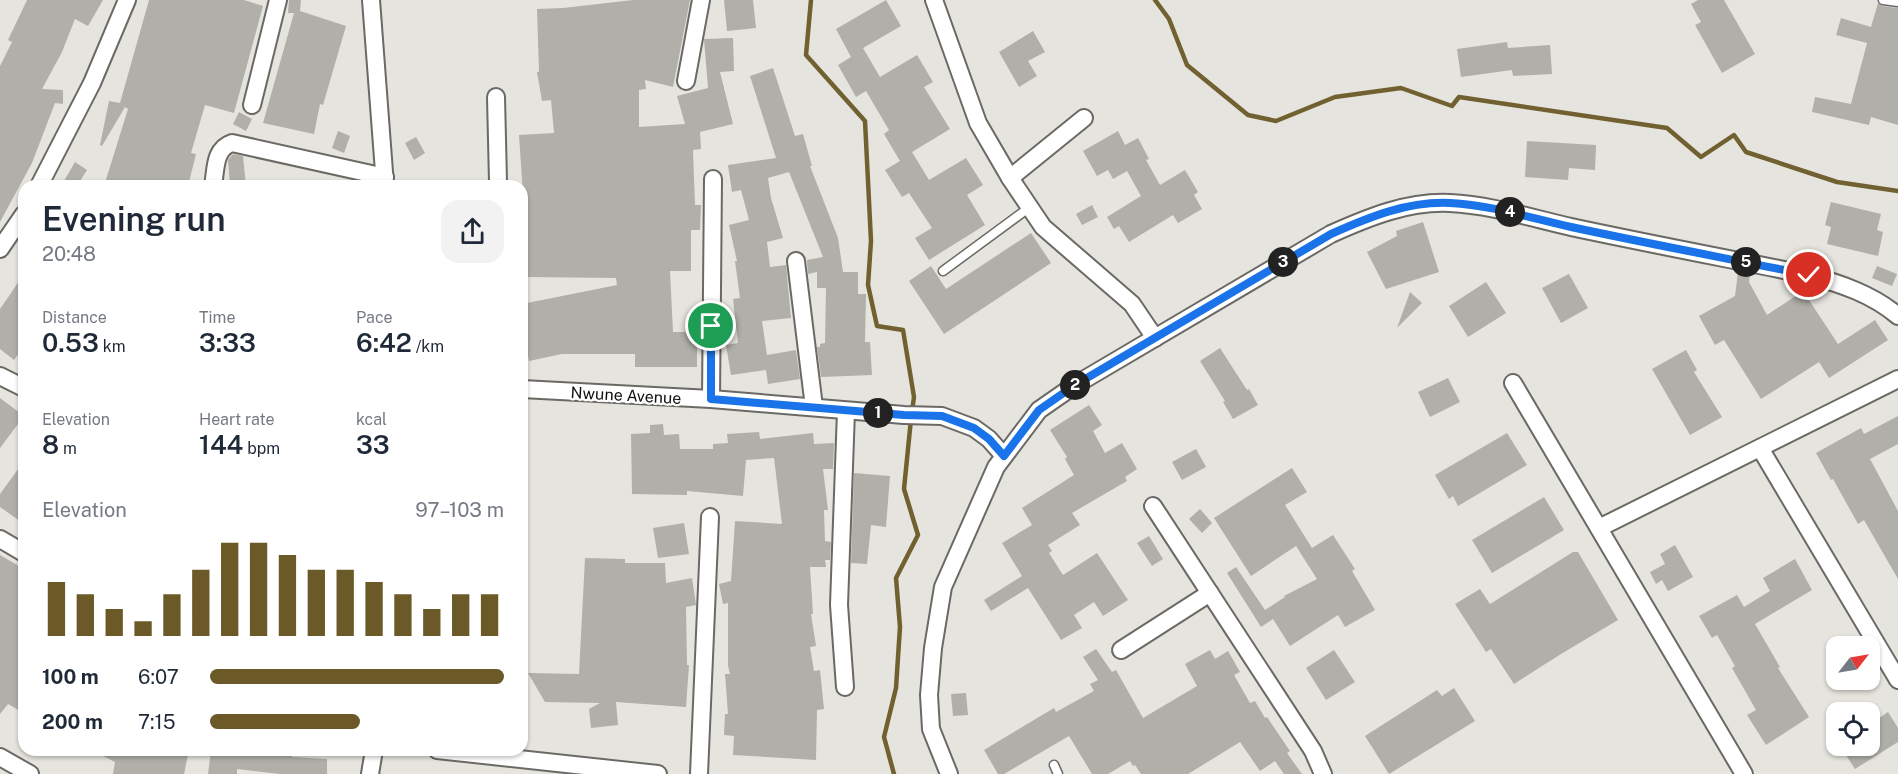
<!DOCTYPE html>
<meta charset="utf-8">
<style>
:root{--surface:#fff;--page:#f2f2f3;--text:#1f2937;--muted:#747a83;--accent:#6b5a28}
body{margin:0;font-family:"Public Sans",sans-serif;background:var(--page);color:var(--text);height:100vh;display:flex;flex-direction:column;font-size:22px;white-space:nowrap}
*{box-sizing:border-box;margin:0}
p{font-size:20px;color:var(--muted)}
.icon{flex:none;width:33px;height:33px;fill:none;stroke:currentColor;stroke-width:2;stroke-linecap:round;stroke-linejoin:round}
.map{position:relative;flex:1;overflow:hidden}
.drawer{position:absolute;left:18px;top:180px;width:510px;height:576px;display:flex;flex-direction:column;background:var(--surface);border-radius:18px;box-shadow:0 2px 4px #0004}
.drawer>*{flex:none}
.needle{width:39px;rotate:59deg}
.buttons{position:absolute;left:1826px;top:636px;display:grid;gap:12px}
.buttons a{display:grid;place-items:center;width:54px;height:54px;border-radius:12px;background:var(--surface);box-shadow:0 2px 4px #0004;font-size:30px}
.pin{position:absolute;display:grid;place-items:center;width:51px;height:51px;color:#fff;margin:-26px;border:3px solid #fff;border-radius:50%;box-shadow:0 2px 6px #0007}
.km{position:absolute;width:30px;height:30px;margin:-15px;border-radius:50%;background:#222;color:#fff;font-size:16px;line-height:30px;text-align:center}
.round{display:grid;place-items:center;flex:none;width:63px;height:63px;border-radius:18px;background:var(--page)}
.head{display:flex;align-items:center;justify-content:space-between;height:102px;padding:0 24px}
h1{font-size:33px;font-weight:600;line-height:45px}
.figures{display:grid;grid-template-columns:repeat(3,1fr);gap:9px;height:102px;padding:6px 24px}
.figures div{display:grid;align-content:center}
.figures b{font-size:26px;font-weight:600}
.figures small{font-size:16px;font-weight:400}
.figures p{font-size:16px}
.chart{height:168px;padding:12px 24px}
.chart p{display:flex;justify-content:space-between}
.chart svg{width:100%;height:108px;margin-top:6px;stroke:var(--accent);stroke-width:6}
ul{padding:0 24px;list-style:none;font-size:20px}
li{display:grid;grid-template-columns:96px 72px 1fr;align-items:center;height:45px}
li i{height:15px;border-radius:8px;background:var(--accent)}
.map>svg:first-child{display:block}
.lines{fill:none;stroke-linecap:round;stroke-linejoin:round}
.stream{stroke:#716131;stroke-width:4.5}
.building{fill:#b1afa9}
.lane-casing{stroke:#6b6964;stroke-width:11}
.street-casing{stroke:#6b6964;stroke-width:20}
.lane{stroke:#fff;stroke-width:8}
.street{stroke:#fff;stroke-width:16}
.route-casing{stroke:#fff;stroke-width:12}
.route{stroke:#1a73e8;stroke-width:8}
.labels{text-anchor:middle;stroke-width:4.5;stroke-linejoin:round;paint-order:stroke}
.street-label{font-size:16px;fill:#10100e;stroke:#fff}
</style>
<div class="map">
<svg width="1898" height="774" viewBox="0 0 1898 774">
<rect width="100%" height="100%" fill="#e6e4de"/>
<g class="lines">
<g class="stream">
<polyline points="811,0 806,55 865,121 871,241 868,285 877,326 903,330 914,397 912,411"/>
<polyline points="1155,0 1169,19 1187,65 1248,115 1276,121 1335,97 1401,88 1452,106 1459,97 1667,128 1701,157 1734,135 1746,152 1837,182 1898,191"/>
<polyline points="894,774 884,737 896,688 900,627 896,578 918,535 904,489 911,419"/>
</g>
</g>
<g class="building">
<polygon points="27,0 103,0 88,26 75,19 62,52 42,89 63,90 63,104 55,103 32,163 0,222 0,66 12,42 8,40"/>
<polygon points="149,0 244,0 263,6 234,113 205,105 191,153 196,154 188,186 104,186 128,109 125,107 102,146 100,145 109,101 120,103"/>
<polygon points="289,0 301,0 300,11 346,26 323,105 320,104 314,134 263,123 294,13 288,13"/>
<polygon points="633,0 690,0 673,87 645,80 646,89 639,90 639,127 685,124 677,96 708,88 704,39 733,38 734,71 720,72 733,124 700,132 701,149 693,150 695,205 701,205 700,230 691,230 691,271 670,271 673,332 697,332 697,367 635,367 635,354 562,354 529,361 522,324 522,304 617,285 616,278 526,277 526,209 524,209 519,135 554,133 551,100 542,101 537,72 539,72 537,9 563,8"/>
<polygon points="724,0 753,0 756,28 727,31"/>
<polygon points="886,0 901,26 863,48 880,77 917,55 933,82 924,87 950,129 912,152 929,180 966,158 983,185 967,195 985,225 929,260 915,238 932,228 909,193 902,197 885,170 900,161 884,134 889,130 866,91 856,97 838,65 851,57 836,29"/>
<polygon points="1698,0 1724,0 1755,54 1722,73 1695,25 1701,22 1691,4"/>
<polygon points="1878,3 1882,6 1898,8 1898,125 1871,117 1869,125 1812,112 1815,97 1851,104 1867,43 1836,35 1841,18 1871,27"/>
<polygon points="1033,31 1045,52 1028,61 1037,76 1019,87 999,52"/>
<polygon points="1507,42 1508,48 1550,45 1552,74 1513,76 1512,70 1461,77 1457,49"/>
<polygon points="773,68 795,136 803,134 812,166 810,166 838,238 843,272 858,272 858,294 866,294 865,342 870,342 872,375 821,377 817,347 820,347 820,344 825,343 826,288 817,288 817,272 808,274 807,260 823,257 789,172 768,178 771,198 783,238 767,242 770,267 786,265 791,318 762,321 767,355 796,350 800,379 768,384 766,370 731,375 726,345 738,343 733,299 740,298 735,261 737,261 729,225 749,220 741,190 732,192 728,165 776,158 750,76"/>
<polygon points="239,112 252,119 246,131 233,124"/>
<polygon points="338,131 350,136 344,153 332,148"/>
<polygon points="1118,131 1125,145 1138,138 1149,159 1146,160 1160,185 1185,170 1198,192 1194,195 1202,209 1178,223 1173,215 1129,242 1119,226 1114,229 1107,217 1141,196 1127,171 1113,179 1108,170 1097,176 1083,151"/>
<polygon points="416,137 425,153 414,160 405,143"/>
<polygon points="1527,141 1596,145 1595,170 1569,168 1568,180 1525,177"/>
<polygon points="233,154 243,156 246,186 230,186 228,160"/>
<polygon points="75,162 87,170 77,186 61,186"/>
<polygon points="1831,202 1881,214 1877,230 1883,232 1878,256 1827,244 1831,227 1825,225"/>
<polygon points="1092,205 1098,217 1082,225 1076,214"/>
<polygon points="1423,222 1439,272 1386,289 1367,252 1397,236 1396,231"/>
<polygon points="1031,233 1051,263 944,334 909,281 931,266 946,289"/>
<polygon points="1877,266 1897,274 1892,286 1872,278"/>
<polygon points="1738,272 1750,274 1749,282 1767,315 1803,291 1838,344 1875,320 1888,340 1829,378 1819,362 1761,399 1724,340 1715,345 1699,316 1735,296"/>
<polygon points="24,274 24,346 14,360 0,349 0,309"/>
<polygon points="1569,274 1588,308 1561,323 1542,288"/>
<polygon points="1486,282 1506,313 1468,337 1449,306"/>
<polygon points="1410,292 1422,303 1397,328"/>
<polygon points="1220,348 1247,390 1249,389 1258,405 1233,419 1223,402 1225,401 1200,361"/>
<polygon points="1686,350 1697,370 1694,372 1722,417 1690,435 1652,369"/>
<polygon points="1448,378 1460,402 1430,417 1418,392"/>
<polygon points="0,398 24,416 0,448"/>
<polygon points="1089,405 1102,425 1093,431 1105,453 1122,443 1137,469 1125,477 1127,481 1072,513 1080,525 1048,545 1052,551 1049,553 1063,575 1097,553 1128,600 1103,616 1094,602 1074,615 1082,628 1061,640 1028,588 991,611 984,600 1022,576 1002,543 1032,525 1022,508 1074,475 1065,459 1067,457 1050,430"/>
<polygon points="1898,416 1898,444 1870,459 1898,511 1898,579 1864,520 1858,524 1833,479 1831,480 1816,453 1861,428 1864,434"/>
<polygon points="663,424 664,435 679,434 680,449 713,449 713,444 728,443 727,434 759,432 760,439 813,433 814,444 834,443 833,469 823,469 828,510 824,510 825,541 831,542 830,560 825,560 826,567 810,567 813,614 811,614 816,646 810,647 814,671 820,670 824,709 817,710 816,760 733,755 734,736 724,735 725,714 728,714 725,674 730,674 728,666 728,603 723,604 719,584 731,581 735,521 782,524 774,458 746,460 743,496 687,491 687,495 632,494 631,434 650,433 650,425"/>
<polygon points="1507,433 1527,465 1458,506 1453,496 1449,499 1435,475"/>
<polygon points="1196,449 1206,467 1182,480 1172,462"/>
<polygon points="24,461 24,524 0,507 0,494"/>
<polygon points="1292,468 1307,492 1285,505 1312,548 1333,535 1355,569 1352,571 1375,610 1345,627 1338,615 1290,646 1273,619 1261,627 1227,573 1236,567 1265,610 1285,597 1284,596 1317,579 1296,546 1251,576 1214,518"/>
<polygon points="854,473 890,476 886,527 871,525 867,564 851,563"/>
<polygon points="1544,497 1564,530 1492,573 1472,540"/>
<polygon points="1200,509 1212,523 1202,533 1189,519"/>
<polygon points="684,523 689,554 658,558 653,528"/>
<polygon points="1149,536 1163,559 1152,566 1137,543"/>
<polygon points="1675,545 1693,577 1668,591 1662,580 1656,584 1650,572 1665,564 1660,554"/>
<polygon points="1573,552 1578,552 1618,620 1561,654 1514,684 1491,649 1486,652 1455,604 1480,589 1490,604"/>
<polygon points="0,555 24,569 24,713 8,704 0,714"/>
<polygon points="585,558 625,559 625,563 665,563 666,583 692,578 696,605 686,607 687,665 689,665 686,707 616,702 618,725 591,728 589,709 600,703 545,702 528,673 579,674"/>
<polygon points="1795,559 1812,590 1755,624 1780,667 1778,668 1809,717 1766,745 1747,715 1756,710 1732,668 1735,666 1717,635 1712,638 1699,616 1737,595 1744,607 1770,591 1763,578"/>
<polygon points="1096,649 1112,672 1116,670 1143,718 1197,686 1185,664 1210,650 1215,659 1228,651 1240,672 1234,675 1250,703 1255,701 1265,718 1267,717 1290,751 1287,753 1302,774 1284,774 1275,761 1260,771 1240,742 1188,774 1141,774 1135,765 1133,766 1130,761 1108,774 1092,774 1069,736 1004,774 998,774 984,750 1054,708 1056,712 1094,691 1090,684 1098,680 1083,657"/>
<polygon points="1334,650 1355,682 1326,700 1306,668"/>
<polygon points="1454,688 1475,721 1389,774 1365,736 1437,690 1442,696"/>
<polygon points="966,693 968,715 953,716 951,694"/>
<polygon points="1888,712 1898,728 1898,742 1855,769 1840,746 1869,746 1869,725"/>
<polygon points="91,750 189,750 184,774 113,774 115,762"/>
<polygon points="211,750 256,750 292,754 292,757 327,759 327,774 280,774 237,769 237,774 208,774"/>
</g>
<g class="lines">
<g class="lane-casing">
<g id="lane">
<polyline points="1883,0 1898,2"/>
<polyline points="943,271 1030,207"/>
<polyline points="1054,765 1058,774"/>
</g>
</g>
<g class="street-casing">
<g id="street">
<polyline points="371,0 385,185"/>
<polyline points="934,0 978,123 1010,178 1043,227 1132,304 1155,338"/>
<polyline points="686,81 701,0"/>
<polyline points="496,97 498,182 497,186"/>
<polyline points="252,105 278,0"/>
<polyline points="1010,178 1084,118"/>
<polyline points="39,186 92,83 127,0"/>
<path d="M213,186C216,169 214,149 232,143L385,177"/>
<polyline points="0,249 24,214"/>
<polyline points="796,261 814,407"/>
<polyline points="0,376 24,388"/>
<polyline points="1513,383 1744,774"/>
<polyline points="522,389 711,399 904,415 942,416 974,428 989,439 1004,456"/>
<polyline points="711,399 713,179"/>
<polyline points="1760,448 1898,680"/>
<polyline points="1153,506 1313,751 1323,774"/>
<polyline points="1599,528 1898,379"/>
<polyline points="0,539 24,553"/>
<polyline points="1121,650 1210,593"/>
<polyline points="845,687 839,605 846,411"/>
<polyline points="437,750 658,774"/>
<polyline points="0,757 30,774"/>
<polyline points="370,774 374,750"/>
<polyline points="699,774 710,517"/>
<path d="M949,774L931,729L929,695L933,648L943,587L996,467L1039,410L1075,385L1331,234C1369,217 1408,201 1450,203C1491,205 1531,218 1571,227C1650,244 1730,259 1809,275C1841,284 1872,294 1898,316"/>
</g>
</g>
<use href="#lane" class="lane"/>
<use href="#street" class="street"/>
</g>
<g class="lines">
<g class="route-casing">
<path id="route" d="M711,326V399L904,415L942,416L974,428L989,439L1004,456L1039,410L1075,385L1331,234C1369,217 1408,201 1450,203C1491,205 1531,218 1571,227C1650,244 1730,259 1809,275"/>
</g>
<use href="#route" class="route"/>
</g>
<g class="labels">
<g class="street-label">
<text transform="translate(626 395) rotate(3)" y="6">Nwune Avenue</text>
</g>
</g>
</svg>
<div class="buttons">
<a><svg class="needle" viewBox="-14 -14 28 28"><path d="M0-13l5 13h-10z" fill="#e53935"/><path d="M0 13l5-13h-10z" fill="#747a83"/></svg></a>
<a><svg class="icon" aria-label="locate" viewBox="0 0 24 24"><circle cx="12" cy="12" r="6"/><path d="M12 2v4M12 18v4M2 12h4M18 12h4"/></svg></a>
</div>
<div class="pin" style="left:711px;top:326px;background:#1e9e55"><svg class="icon" aria-label="arrive" viewBox="0 0 24 24"><path d="M6 21V4h12l-3 4 3 4H6"/></svg></div>
<div class="pin" style="left:1809px;top:275px;background:#d93025"><svg class="icon" aria-label="check" viewBox="0 0 24 24"><path d="M5 12l5 5 9-10"/></svg></div>
<b class="km" style="left:878px;top:413px">1</b>
<b class="km" style="left:1075px;top:385px">2</b>
<b class="km" style="left:1283px;top:262px">3</b>
<b class="km" style="left:1510px;top:212px">4</b>
<b class="km" style="left:1746px;top:262px">5</b>
<section class="drawer">
<div class="head"><div><h1>Evening run</h1><p>20:48</p></div><a class="round"><svg class="icon" aria-label="share" viewBox="0 0 24 24"><path d="M12 15V3M7 8l5-5 5 5M5 13v7h14v-7"/></svg></a></div>
<div class="figures">
<div><p>Distance</p><b>0.53<small> km</small></b></div>
<div><p>Time</p><b>3:33</b></div>
<div><p>Pace</p><b>6:42<small> /km</small></b></div>
</div>
<div class="figures">
<div><p>Elevation</p><b>8<small> m</small></b></div>
<div><p>Heart rate</p><b>144<small> bpm</small></b></div>
<div><p>kcal</p><b>33</b></div>
</div>
<div class="chart"><p><span>Elevation</span>97–103 m</p>
<svg viewBox="0 0 160 44" preserveAspectRatio="none"><path d="M5 44V22M15 44V27M25 44V33M35 44V38M45 44V27M55 44V17M65 44V6M75 44V6M85 44V11M95 44V17M105 44V17M115 44V22M125 44V27M135 44V33M145 44V27M155 44V27"/></svg>
</div>
<ul>
<li><b>100 m</b>6:07<i style="width:100%"></i></li>
<li><b>200 m</b>7:15<i style="width:51%"></i></li>
</ul>
</section>
</div>
